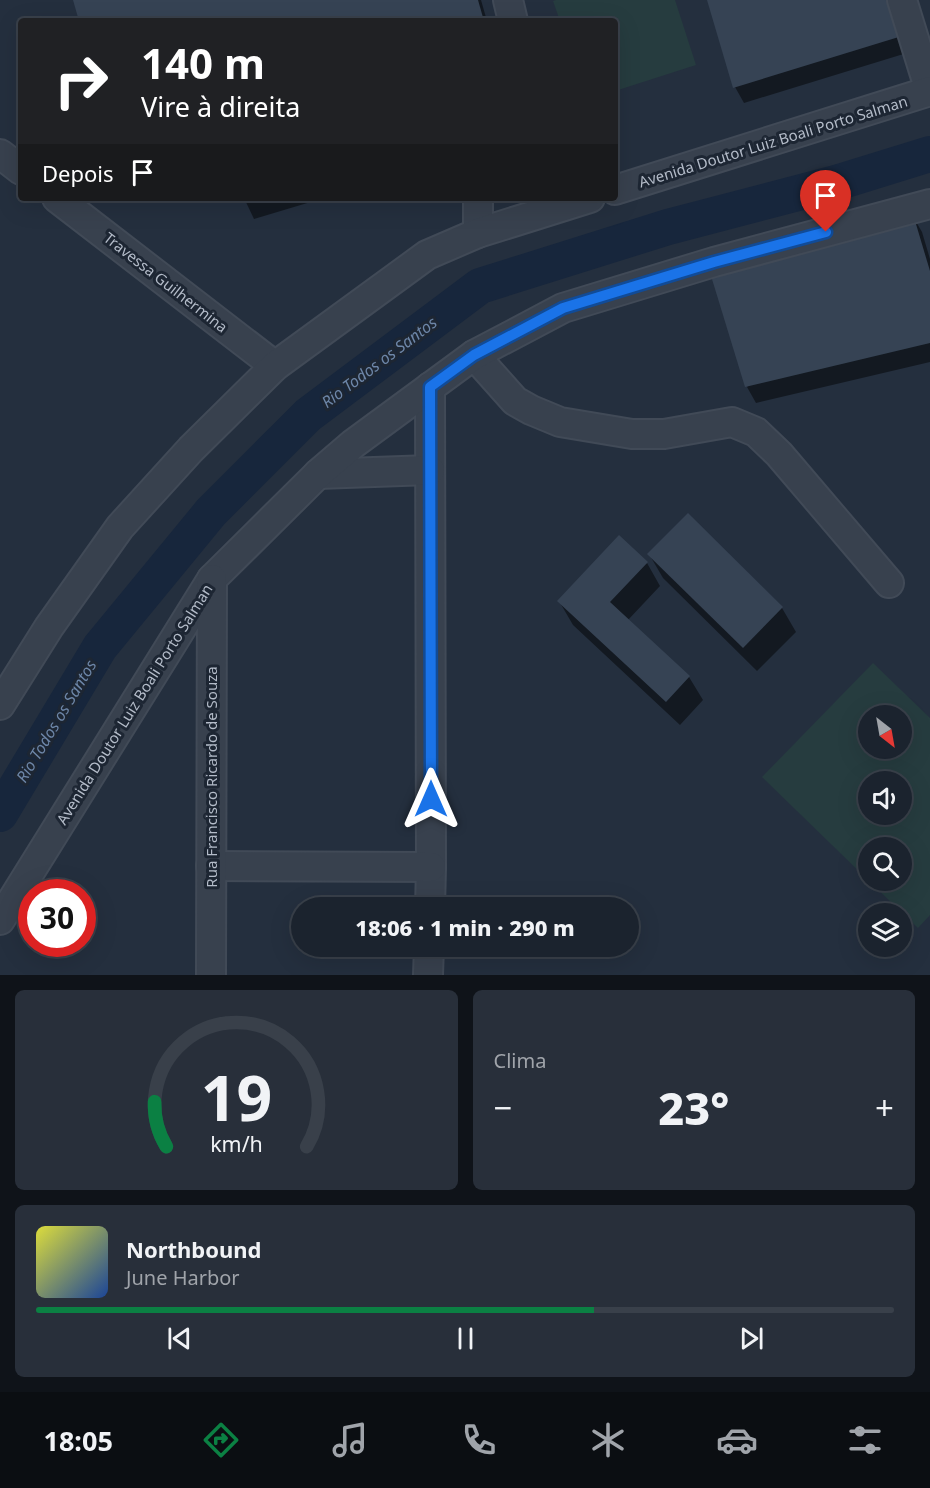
<!DOCTYPE html>
<html lang="pt">
<meta charset="utf-8">
<style>
:root{--surface:#1b232e;--page:#282f3a;--text:#f1f3f6;--muted:#a0a4aa;--line:#39404a;--accent:#0b8043}
body{margin:0;font-family:"Noto Sans",sans-serif;background:var(--page);color:var(--text);height:100vh;display:flex;flex-direction:column;font-size:22px;white-space:nowrap}
*{box-sizing:border-box;margin:0}
p{font-size:20px;color:var(--muted)}
.icon{flex:none;width:33px;height:33px;fill:none;stroke:currentColor;stroke-width:2;stroke-linecap:round;stroke-linejoin:round}
.map{position:relative;height:975px;overflow:hidden}
.details{display:flex;flex-direction:column;gap:15px;padding:15px;background:#0f1319;flex:1}
.details>*{flex:none}
.hud{position:absolute;left:18px;top:18px;width:600px;height:183px;border-radius:6px;box-shadow:0 6px 24px #0002,0 0 0 2px var(--line);background:#202124;color:#fff;overflow:hidden}
.needle{width:39px;rotate:149deg}
.buttons{position:absolute;left:858px;top:705px;display:grid;gap:12px}
.buttons a{display:grid;place-items:center;width:54px;height:54px;border-radius:50%;background:var(--surface);box-shadow:0 6px 24px #0002,0 0 0 2px var(--line);font-size:30px}
.speed{position:absolute;left:18px;top:879px;display:flex;gap:12px;font-size:30px;font-weight:700;text-align:center}
.speed>*{display:grid;place-content:center;width:78px;height:78px;border-radius:50%;background:var(--surface);box-shadow:0 6px 24px #0002,0 0 0 2px var(--line);line-height:1}
.speed .limit{border:9px solid #d22;background:#fff;color:#111}
.pin{position:absolute;display:grid;place-items:center;width:51px;height:51px;color:#fff;margin:-62px -26px;border-radius:50% 50% 50% 0;rotate:-45deg;box-shadow:0 0 6px #0007}
.pin .icon{rotate:45deg}
.me{position:absolute;width:66px;margin:-33px;rotate:0deg;stroke-linejoin:round;filter:drop-shadow(0 0 4px #0008)}
.turn{display:flex;align-items:center;gap:21px;height:126px;padding:0 24px;font-size:27px}
.turn .icon{width:78px;height:78px;stroke-width:2.5}
.turn b{display:block;font-size:42px;line-height:51px}
.then{display:flex;align-items:center;height:57px;padding:0 24px;background:#0003;gap:12px;font-size:22px}
.big{font-size:45px;font-weight:800;line-height:1.1}
.details .tile{flex:1;display:flex;flex-direction:column;justify-content:center;gap:9px;min-width:0;padding:0 21px;border-radius:9px;background:var(--page)}
.details .dial{align-items:center;gap:0}
.dial svg{height:156px;overflow:visible;fill:none;stroke:var(--line);stroke-width:7;stroke-linecap:round;text-anchor:middle}
.dial text{fill:var(--text);stroke:none}
.song{display:flex;align-items:center;gap:18px}
.cover{width:72px;height:72px;border-radius:9px;background:linear-gradient(135deg,hsl(60 70% 55%),hsl(220 70% 35%))}
.played{height:6px;border-radius:3px;background:linear-gradient(90deg,var(--accent) 65%,var(--line) 65%)}
.keys{display:flex;justify-content:space-around;direction:ltr}
.heat{display:flex;justify-content:space-between;align-items:center;font-size:33px;direction:ltr}
.details .tiles{flex:1;display:grid;gap:15px;grid-template-columns:1fr 1fr}
.tile:last-child{grid-column:span 2}
.trip{position:absolute;left:291px;top:897px;width:348px;height:60px;border-radius:30px;background:var(--surface);box-shadow:0 6px 24px #0002,0 0 0 2px var(--line);font-weight:800;line-height:60px;text-align:center}
.menu{display:flex;height:96px;justify-content:space-around;align-items:center;background:#0b0e12;color:var(--muted)}
.menu .icon{width:42px;height:42px}
.menu .current{color:var(--accent)}
.menu b{font-size:27px;color:var(--text)}
.map>svg:first-child{display:block}
.green{fill:#263c3f;fill-rule:evenodd}
.shadow{fill:#0007}
.lines{fill:none;stroke-linecap:round;stroke-linejoin:round}
.river{stroke:#17263c;stroke-width:36}
.building{fill:#364354}
.minor-casing{stroke:#414a57;stroke-width:32}
.minor{stroke:#38414e;stroke-width:28}
.route-casing{stroke:#114b97;stroke-width:15}
.route{stroke:#1a73e8;stroke-width:10}
.labels{text-anchor:middle;dominant-baseline:central;stroke-width:6;stroke-linejoin:round;paint-order:stroke}
.street-label{font-size:15px;fill:#b4bcc9;stroke:#1d2633}
.water-label{font-size:16px;font-style:italic;fill:#6d86a8;stroke:#1d2633}
</style>
<div class="map">
<svg width="930" height="975" viewBox="0 0 930 975">
<rect width="100%" height="100%" fill="#242f3e"/>
<!-- green -->
<g class="green">
<path d="M 556,0 L 675,0 L 696,65 L 615,91 L 615,21 L 560,21 L 553,1 Z"/>
<path d="M 873,663 L 930,718 L 930,915 L 918,928 L 869,881 L 902,880 L 902,848 L 868,848 L 868,880 L 762,777 ZM 868,716 L 902,716 L 902,748 L 868,748 ZM 868,782 L 902,782 L 902,814 L 868,814 Z"/>
</g>
<!-- shadow -->
<g class="shadow">
<path d="M 75,0 L 481,0 L 487,21 L 81,21 Z"/>
<path d="M 708,0 L 895,0 L 910,52 L 744,103 L 735,87 Z"/>
<path d="M 244,198 L 324,198 L 254,219 Z"/>
<path d="M 912,215 L 922,232 L 930,259 L 930,362 L 756,403 L 747,387 Z"/>
<path d="M 688,515 L 782,608 L 796,632 L 757,671 L 663,578 L 649,554 Z"/>
<path d="M 647,563 L 660,586 L 628,620 L 689,677 L 703,700 L 680,725 L 573,625 L 559,601 Z"/>
</g>
<g class="lines">
<!-- river -->
<path class="river" d="M 0,814 L 100,647 L 211,512 L 308,415 L 480,286 L 668,227 L 836,183 L 930,154"/>
</g>
<!-- building -->
<g class="building">
<path d="M 73,0 L 478,0 L 484,21 L 79,21 Z"/>
<path d="M 707,0 L 891,0 L 902,36 L 733,88 Z"/>
<path d="M 913,214 L 930,271 L 930,343 L 745,387 L 708,266 Z"/>
<path d="M 688,513 L 783,607 L 743,648 L 647,554 Z"/>
<path d="M 619,535 L 648,562 L 610,602 L 690,676 L 666,702 L 557,601 Z"/>
</g>
<g class="lines">
<!-- minor casing -->
<g class="minor-casing">
<g id="minor">
<path d="M 508,0 L 513,21"/>
<path d="M 902,0 L 930,91"/>
<path d="M 0,154 L 21,170"/>
<path d="M 615,190 L 930,91"/>
<path d="M 57,198 L 275,366"/>
<path d="M 478,198 L 478,233"/>
<path d="M 474,355 L 515,401 L 531,410 L 560,422 L 632,434 L 664,434 L 732,422 L 756,432 L 779,454 L 889,583"/>
<path d="M 430,387 L 431,867 L 430,908"/>
<path d="M 318,474 L 430,470"/>
<path d="M 0,705 L 49,627 L 120,527 L 191,449 L 275,366 L 427,255 L 478,233 L 590,198"/>
<path d="M 211,866 L 431,867"/>
<path d="M 0,920 L 212,579 L 318,474 L 353,444 L 474,355 L 563,308 L 714,262 L 930,204"/>
<path d="M 211,975 L 212,579"/>
<path d="M 428,975 L 429,946"/>
</g>
</g>
<!-- minor -->
<use href="#minor" class="minor"/>
</g>
<g class="lines">
<!-- route casing -->
<g class="route-casing">
<path id="route" d="M 431,799 L 430,387 L 474,355 L 563,308 L 714,262 L 826,232"/>
</g>
<!-- route -->
<use href="#route" class="route"/>
</g>
<g class="labels">
<!-- street labels -->
<g class="street-label">
<text transform="translate(773 141) rotate(-17)">Avenida Doutor Luiz Boali Porto Salman</text>
<text transform="translate(166 282) rotate(38)">Travessa Guilhermina</text>
<text transform="translate(134 704) rotate(-58)">Avenida Doutor Luiz Boali Porto Salman</text>
<text transform="translate(211 777) rotate(-90)">Rua Francisco Ricardo de Souza</text>
</g>
<!-- water labels -->
<g class="water-label">
<text transform="translate(379 362) rotate(-37)">Rio Todos os Santos</text>
<text transform="translate(56 721) rotate(-59)">Rio Todos os Santos</text>
</g>
</g>
</svg>
<div class="buttons">
<a><svg class="needle" viewBox="-14 -14 28 28"><path d="M0-13l5 13h-10z" fill="#e53935"/><path d="M0 13l5-13h-10z" fill="#a0a4aa"/></svg></a>
<a><svg class="icon" aria-label="sound" viewBox="0 0 24 24"><path d="M4 9h4l5-4v14l-5-4H4zM17 9q2 3 0 6"/></svg></a>
<a><svg class="icon" aria-label="search" viewBox="0 0 24 24"><circle cx="10" cy="10" r="6"/><path d="M15 15l6 6"/></svg></a>
<a><svg class="icon" aria-label="layers" viewBox="0 0 24 24"><path d="M12 4l9 5-9 5-9-5zM3 14l9 5 9-5"/></svg></a>
</div>
<div class="speed"><div class="limit">30</div></div>
<div class="pin" style="left:826px;top:232px;background:#d93025"><svg class="icon" aria-label="arrive" viewBox="0 0 24 24"><path d="M6 21V4h12l-3 4 3 4H6"/></svg></div>
<svg class="me" style="left:431px;top:799px" viewBox="-20 -20 40 40"><path d="M0-17L14 15 0 8-14 15z" fill="#1a73e8" stroke="#fff" stroke-width="4"/></svg>
<div class="trip">18:06 · 1 min · 290 m</div>
<div class="hud">
<div class="turn"><svg class="icon" aria-label="right" viewBox="0 0 24 24"><path d="M7 20v-9h11M14 6l5 5-5 5"/></svg><div><b>140 m</b>Vire à direita</div></div>
<div class="then">Depois<svg class="icon" aria-label="arrive" viewBox="0 0 24 24"><path d="M6 21V4h12l-3 4 3 4H6"/></svg></div>
</div>
</div>
<section class="details">
<div class="tiles">
<div class="tile dial"><svg viewBox="0 0 100 80">
<path d="M14 69A42 42 0 1 1 86 69"/>
<path d="M14 69A42 42 0 0 1 8 46" stroke="#0b8043"/>
<text x="50" y="56" font-size="32" font-weight="700">19</text>
<text x="50" y="72" font-size="11">km/h</text>
</svg></div>
<div class="tile"><p>Clima</p>
<div class="heat"><a>−</a><b class="big">23°</b><a>+</a></div>
</div>
<div class="tile">
<div class="song"><i class="cover"></i><div><b>Northbound</b><p>June Harbor</p></div></div>
<div class="played"></div>
<div class="keys"><svg class="icon" aria-label="previous" viewBox="0 0 24 24"><path d="M18 5L8 12l10 7zM5 5v14"/></svg><svg class="icon" aria-label="pause" viewBox="0 0 24 24"><path d="M8 5v14M16 5v14"/></svg><svg class="icon" aria-label="next" viewBox="0 0 24 24"><path d="M6 5l10 7-10 7zM19 5v14"/></svg></div>
</div>
</div>
</section>
<nav class="menu">
<b>18:05</b>
<svg class="icon current" aria-label="directions" viewBox="0 0 24 24"><path d="M12 3l9 9-9 9-9-9zM9 14v-3h6M13 9l2 2-2 2"/></svg>
<svg class="icon" aria-label="music" viewBox="0 0 24 24"><path d="M9 18V5l10-2v13"/><circle cx="6" cy="18" r="3"/><circle cx="16" cy="16" r="3"/></svg>
<svg class="icon" aria-label="phone" viewBox="0 0 24 24"><path d="M5 4h4l2 5-3 2q2 4 5 5l2-3 5 2v4C11 20 4 13 5 4z"/></svg>
<svg class="icon" aria-label="climate" viewBox="0 0 24 24"><path d="M12 3v18M4 7l16 10M4 17L20 7"/></svg>
<svg class="icon" aria-label="car" viewBox="0 0 24 24"><path d="M5 17H2v-5l4-1 3-4h7l3 4 3 1v5h-3M9 17h6M6 11h13"/><circle cx="7" cy="17" r="2"/><circle cx="17" cy="17" r="2"/></svg>
<svg class="icon" aria-label="filters" viewBox="0 0 24 24"><path d="M4 7h16M4 17h16"/><circle cx="9" cy="7" r="2"/><circle cx="15" cy="17" r="2"/></svg>
</nav>
